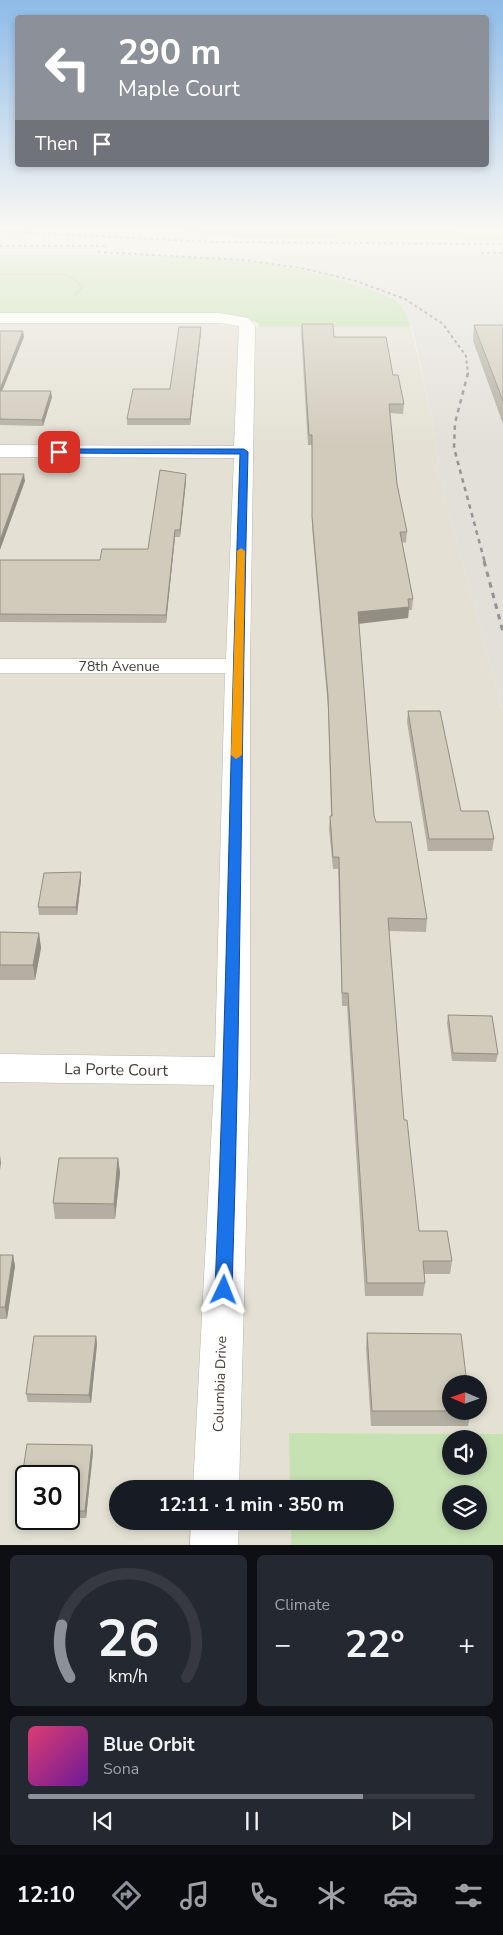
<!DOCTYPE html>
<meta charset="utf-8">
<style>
:root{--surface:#171b24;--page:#242831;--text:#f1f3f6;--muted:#9ea1a6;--line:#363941;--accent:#8c9099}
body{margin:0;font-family:"Nunito Sans",sans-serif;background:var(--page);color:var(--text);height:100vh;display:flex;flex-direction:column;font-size:19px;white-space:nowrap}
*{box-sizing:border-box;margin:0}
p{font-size:16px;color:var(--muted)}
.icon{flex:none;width:28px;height:28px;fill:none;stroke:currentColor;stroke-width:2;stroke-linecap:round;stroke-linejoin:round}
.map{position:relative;height:1545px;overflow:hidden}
.sheet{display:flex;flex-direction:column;gap:10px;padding:10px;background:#0d0f14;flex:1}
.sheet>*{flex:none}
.hud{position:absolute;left:15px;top:15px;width:474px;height:152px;border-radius:5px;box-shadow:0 2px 8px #0003;background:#8c9099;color:#fff;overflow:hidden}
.needle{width:32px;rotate:272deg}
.buttons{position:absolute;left:442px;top:1375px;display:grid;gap:10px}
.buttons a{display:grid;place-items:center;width:45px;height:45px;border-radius:50%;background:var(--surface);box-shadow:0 2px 8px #0003;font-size:25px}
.speed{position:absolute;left:15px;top:1465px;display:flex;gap:10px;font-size:25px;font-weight:700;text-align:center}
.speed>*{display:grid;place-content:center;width:65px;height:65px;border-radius:50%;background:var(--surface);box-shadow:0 2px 8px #0003;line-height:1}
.speed .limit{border:2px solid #111;border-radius:8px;background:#fff;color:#111}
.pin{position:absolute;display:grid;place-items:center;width:42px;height:42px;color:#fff;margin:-21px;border-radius:10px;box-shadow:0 2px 8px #0006}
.me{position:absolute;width:55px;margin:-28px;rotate:2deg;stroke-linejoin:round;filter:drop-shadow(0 0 4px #0008)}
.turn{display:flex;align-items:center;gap:18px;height:105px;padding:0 20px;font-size:22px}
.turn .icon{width:65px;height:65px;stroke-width:2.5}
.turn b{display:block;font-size:35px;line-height:42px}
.then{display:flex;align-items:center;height:48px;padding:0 20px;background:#0003;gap:10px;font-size:19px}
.big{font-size:38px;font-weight:700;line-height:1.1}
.sheet .widget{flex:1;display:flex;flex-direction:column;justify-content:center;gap:8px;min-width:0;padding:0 18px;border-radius:8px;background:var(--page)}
.sheet .dial{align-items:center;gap:0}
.dial svg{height:130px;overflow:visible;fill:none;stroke:var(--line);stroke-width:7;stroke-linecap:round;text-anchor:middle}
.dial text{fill:var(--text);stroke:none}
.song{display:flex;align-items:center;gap:15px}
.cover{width:60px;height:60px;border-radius:8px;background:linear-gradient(135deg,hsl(340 70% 55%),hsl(280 70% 35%))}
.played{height:5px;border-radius:2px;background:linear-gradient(90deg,var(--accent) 75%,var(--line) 75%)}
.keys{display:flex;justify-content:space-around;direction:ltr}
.heat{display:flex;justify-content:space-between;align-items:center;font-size:28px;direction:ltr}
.sheet .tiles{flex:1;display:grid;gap:10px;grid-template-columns:1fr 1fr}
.widget:last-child{grid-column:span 2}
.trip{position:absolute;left:109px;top:1480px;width:285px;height:50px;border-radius:25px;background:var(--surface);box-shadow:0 2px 8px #0003;font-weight:700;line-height:50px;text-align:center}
.tab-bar{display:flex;height:80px;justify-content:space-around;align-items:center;background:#090b0e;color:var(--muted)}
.tab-bar .icon{width:35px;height:35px}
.tab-bar .selected{color:var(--accent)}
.tab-bar b{font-size:22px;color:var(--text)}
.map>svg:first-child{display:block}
.residential{fill:#e4e1d4;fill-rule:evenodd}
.industrial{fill:#e3e0da}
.green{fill:#c6e1b2;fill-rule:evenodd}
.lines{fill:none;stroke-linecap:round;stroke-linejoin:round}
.street-casing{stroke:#bbb7a9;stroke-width:1}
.path{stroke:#bbb49c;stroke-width:2;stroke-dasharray:1 1;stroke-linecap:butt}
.street{fill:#fff;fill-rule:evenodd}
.rail-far2{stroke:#949494;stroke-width:2;stroke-dasharray:3 3;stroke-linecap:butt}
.rail-far1{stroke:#949494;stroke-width:2.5;stroke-dasharray:4.5 4.5;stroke-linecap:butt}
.rail{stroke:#949494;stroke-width:3;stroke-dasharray:5.5 5.5;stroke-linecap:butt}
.wall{fill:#b4afa2}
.shaded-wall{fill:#928e84}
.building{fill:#d1cbbc;stroke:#928e84}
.route{fill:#1a73e8;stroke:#114b97}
.slow{fill:#f59e0b}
.labels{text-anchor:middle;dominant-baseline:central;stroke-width:4;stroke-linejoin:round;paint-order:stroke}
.street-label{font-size:14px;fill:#423f36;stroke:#fff}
.near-street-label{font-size:16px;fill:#423f36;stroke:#fff}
</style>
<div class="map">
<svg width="503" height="1545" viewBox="0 0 503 1545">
<rect width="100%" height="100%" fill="#f1efe5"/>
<!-- residential -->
<path class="residential" d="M 0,322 L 216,323 L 232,326 L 259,327 L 411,327 L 433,422 L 439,475 L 503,712 L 503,1434 L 290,1433 L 290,1489 L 118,1489 L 118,1521 L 291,1521 L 291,1545 L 0,1545 ZM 451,1384 L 479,1384 L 479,1411 L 451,1411 ZM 26,1476 L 69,1476 L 69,1519 L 26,1519 Z"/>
<!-- industrial -->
<path class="industrial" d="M 236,255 L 503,255 L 503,712 L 439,475 L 433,422 L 412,327 L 400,305 L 353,284 L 289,269 L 221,261 L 96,256 Z"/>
<!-- green -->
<g class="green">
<path d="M 179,229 L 406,229 L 503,234 L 503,240 L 237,238 Z"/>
<path d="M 0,255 C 115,256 252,248 361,287 C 373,291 389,295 399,304 C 405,309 408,320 411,327 L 259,327 L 258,323 L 248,319 L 0,315 Z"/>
<path d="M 289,1433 L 503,1434 L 503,1545 L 291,1545 L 291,1521 L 385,1521 L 385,1489 L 290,1489 ZM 451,1439 L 479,1439 L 479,1466 L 451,1466 ZM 451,1494 L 479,1494 L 479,1521 L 451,1521 Z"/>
</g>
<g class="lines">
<!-- street casing -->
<g class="street-casing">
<g id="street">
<path d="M 0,313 L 220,313 L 248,318 L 255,326 L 250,666 L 250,1071 L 239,1489 L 193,1489 L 214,1085 L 0,1082 L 0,1054 L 215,1057 L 225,673 L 0,673 L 0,659 L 226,659 L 234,458 L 0,457 L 0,445 L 234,446 L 239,326 L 220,323 L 0,323 Z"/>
<path d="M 191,1521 L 239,1521 L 238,1545 L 190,1545 Z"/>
</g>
</g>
<!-- path -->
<path class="path" d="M 0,274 L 60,274 L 71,277 L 83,287 L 74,296"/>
<!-- street -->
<use href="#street" class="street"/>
<!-- rail-far2 -->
<g class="rail-far2">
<path d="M 0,231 L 211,242 L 503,244"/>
<path d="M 0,246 L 108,246"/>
<path d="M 98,252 L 243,260 L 301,268 L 356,281 L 405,299 L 443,324 L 466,356 L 468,374"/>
<path d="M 481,253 L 503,253"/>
</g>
<!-- rail-far1 -->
<path class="rail-far1" d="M 468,373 L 455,423 L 454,448 L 485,563"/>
<!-- rail -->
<path class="rail" d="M 484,561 L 503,632"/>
</g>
<!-- wall -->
<g class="wall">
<path d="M 302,324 L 334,337 L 393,375 L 404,404 L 403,414 L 390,413 L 397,484 L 407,532 L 406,543 L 402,542 L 413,599 L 412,610 L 409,610 L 408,618 L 359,623 L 374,816 L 376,822 L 427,919 L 426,932 L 389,931 L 404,1120 L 419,1231 L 452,1261 L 450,1274 L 424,1274 L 425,1283 L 423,1296 L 365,1296 L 347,1006 L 342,1006 L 338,869 L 333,869 L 329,829 L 330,816 L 331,816 L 328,708 L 312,527 L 312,445 L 308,445 L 301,332 Z"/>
<path d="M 474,325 L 503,325 L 503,424 L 473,341 Z"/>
<path d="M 0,331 L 24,337 L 2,391 L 52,397 L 43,426 L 0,425 Z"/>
<path d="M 201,332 L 190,425 L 127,425 L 127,419 L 170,389 Z"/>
<path d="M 186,481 L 180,537 L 175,537 L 166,623 L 0,622 L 0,560 L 100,560 L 148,549 Z"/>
<path d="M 408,711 L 461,811 L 494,839 L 492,851 L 428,851 L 407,722 Z"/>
<path d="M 81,872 L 81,880 L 77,915 L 39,915 L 38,907 Z"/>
<path d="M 0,932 L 39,933 L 41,948 L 35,980 L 0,980 Z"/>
<path d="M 448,1015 L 498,1054 L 496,1062 L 452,1061 L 447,1023 Z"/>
<path d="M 118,1158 L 120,1173 L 115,1219 L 55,1219 L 53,1203 Z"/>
<path d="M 0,1255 L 13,1255 L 15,1266 L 7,1319 L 0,1319 Z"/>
<path d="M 367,1333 L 471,1411 L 468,1426 L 371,1426 L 366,1349 Z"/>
<path d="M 96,1336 L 97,1344 L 91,1403 L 28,1402 L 26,1394 Z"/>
<path d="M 27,1444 L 92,1445 L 93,1452 L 86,1518 L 69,1518 L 69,1476 L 26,1476 L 26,1518 L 19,1518 L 17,1510 Z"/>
</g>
<!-- shaded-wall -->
<g class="shaded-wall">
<path d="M 201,327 L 201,332 L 190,425 L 190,419 Z"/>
<path d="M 23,331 L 24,337 L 0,396 L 0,389 Z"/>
<path d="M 51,391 L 52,397 L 43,426 L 42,420 Z"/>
<path d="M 24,474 L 25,481 L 0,550 L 0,540 Z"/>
<path d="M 186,474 L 186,481 L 180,537 L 180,530 Z"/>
<path d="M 175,530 L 175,537 L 166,623 L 166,615 Z"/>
<path d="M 409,607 L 408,618 L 358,624 L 358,612 Z"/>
<path d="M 81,872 L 81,880 L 77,915 L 76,907 Z"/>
<path d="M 39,933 L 41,948 L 35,980 L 33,965 Z"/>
<path d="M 0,1155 L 1,1163 L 0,1170 Z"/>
<path d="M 118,1158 L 120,1173 L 115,1219 L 114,1204 Z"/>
<path d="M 13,1255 L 15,1266 L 7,1319 L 5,1307 Z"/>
<path d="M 96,1336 L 97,1344 L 91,1403 L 89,1395 Z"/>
<path d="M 92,1445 L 93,1452 L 86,1518 L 85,1511 Z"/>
</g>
<!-- building -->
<g class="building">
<path d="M 302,324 L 333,324 L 334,337 L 386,337 L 393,375 L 398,375 L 404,404 L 389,404 L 397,484 L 407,532 L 400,532 L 413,599 L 408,599 L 409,607 L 358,612 L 374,816 L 376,822 L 411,822 L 427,919 L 388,918 L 404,1120 L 407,1120 L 419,1231 L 447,1231 L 452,1261 L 423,1261 L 425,1283 L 367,1283 L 348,993 L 342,993 L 339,857 L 333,857 L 330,816 L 332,816 L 328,696 L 312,517 L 312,435 L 309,435 Z"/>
<path d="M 474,325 L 503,325 L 503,401 Z"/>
<path d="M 179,327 L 201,327 L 190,419 L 127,419 L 133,389 L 170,389 Z"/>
<path d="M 0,331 L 23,331 L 0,389 Z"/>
<path d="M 0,391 L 51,391 L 42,420 L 0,419 Z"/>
<path d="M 160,470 L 186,474 L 180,530 L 175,530 L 166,615 L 0,614 L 0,560 L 100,560 L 102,549 L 148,549 Z"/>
<path d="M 0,474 L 24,474 L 0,540 Z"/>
<path d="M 408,711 L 440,711 L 461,811 L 488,811 L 494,839 L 429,839 Z"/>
<path d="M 81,872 L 76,907 L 38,907 L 44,873 Z"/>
<path d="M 0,932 L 39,933 L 33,965 L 0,965 Z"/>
<path d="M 448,1015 L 492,1016 L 498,1054 L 453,1053 Z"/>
<path d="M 59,1158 L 118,1158 L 114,1204 L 53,1203 Z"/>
<path d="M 0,1255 L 13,1255 L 5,1307 L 0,1307 Z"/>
<path d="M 367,1333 L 461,1334 L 467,1384 L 451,1384 L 451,1411 L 471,1411 L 372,1411 Z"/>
<path d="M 34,1336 L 96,1336 L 89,1395 L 26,1394 Z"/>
<path d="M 27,1444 L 92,1445 L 85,1511 L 69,1511 L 69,1476 L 26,1476 L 26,1510 L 17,1510 Z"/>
</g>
<!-- sky -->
<linearGradient id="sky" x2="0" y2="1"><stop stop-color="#8ebbe8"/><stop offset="0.51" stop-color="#f9f8f3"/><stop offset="1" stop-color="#f9f8f3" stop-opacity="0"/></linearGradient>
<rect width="503" height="445" fill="url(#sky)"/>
<!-- route -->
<path class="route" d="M 59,449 L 244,449 L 248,452 C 241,731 241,1011 232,1290 L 230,1295 L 224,1298 L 218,1295 L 215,1290 C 227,1011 230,733 240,454 L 56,453 L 55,452 Z"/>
<!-- slow -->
<path class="slow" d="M 241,548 L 245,551 L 242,755 L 236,759 L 231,755 L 237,551 Z"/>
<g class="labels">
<!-- street labels -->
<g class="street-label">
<text x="119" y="666">78th Avenue</text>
<text transform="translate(220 1384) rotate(-88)">Columbia Drive</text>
</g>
<!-- near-street labels -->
<g class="near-street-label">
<text transform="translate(116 1070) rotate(1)">La Porte Court</text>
</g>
</g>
</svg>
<div class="buttons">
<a><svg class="needle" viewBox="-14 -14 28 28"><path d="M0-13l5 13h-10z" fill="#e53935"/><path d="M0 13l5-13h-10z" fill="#9ea1a6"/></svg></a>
<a><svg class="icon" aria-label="sound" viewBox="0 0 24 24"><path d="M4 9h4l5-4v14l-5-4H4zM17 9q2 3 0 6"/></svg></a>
<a><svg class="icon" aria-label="layers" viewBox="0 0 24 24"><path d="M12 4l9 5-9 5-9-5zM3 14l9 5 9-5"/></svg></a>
</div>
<div class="speed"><div class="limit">30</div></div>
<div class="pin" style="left:59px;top:452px;background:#d93025"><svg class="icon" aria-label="arrive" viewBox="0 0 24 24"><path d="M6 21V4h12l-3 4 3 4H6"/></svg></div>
<svg class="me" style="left:224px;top:1290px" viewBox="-20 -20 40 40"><path d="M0-17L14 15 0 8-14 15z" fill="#1a73e8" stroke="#fff" stroke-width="4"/></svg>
<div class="trip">12:11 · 1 min · 350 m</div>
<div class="hud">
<div class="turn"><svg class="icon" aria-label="left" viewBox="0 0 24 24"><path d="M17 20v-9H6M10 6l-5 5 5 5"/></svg><div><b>290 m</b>Maple Court</div></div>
<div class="then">Then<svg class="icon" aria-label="arrive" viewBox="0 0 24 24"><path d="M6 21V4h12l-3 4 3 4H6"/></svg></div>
</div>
</div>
<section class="sheet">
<div class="tiles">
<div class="widget dial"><svg viewBox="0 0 100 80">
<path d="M14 69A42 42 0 1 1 86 69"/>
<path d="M14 69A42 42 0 0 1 9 37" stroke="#8c9099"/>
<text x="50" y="56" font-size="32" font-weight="700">26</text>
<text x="50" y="72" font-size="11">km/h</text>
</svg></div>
<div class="widget"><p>Climate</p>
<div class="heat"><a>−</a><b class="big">22°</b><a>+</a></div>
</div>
<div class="widget">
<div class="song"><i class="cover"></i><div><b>Blue Orbit</b><p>Sona</p></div></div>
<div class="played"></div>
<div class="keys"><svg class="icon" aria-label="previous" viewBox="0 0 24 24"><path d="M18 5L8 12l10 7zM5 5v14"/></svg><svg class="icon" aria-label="pause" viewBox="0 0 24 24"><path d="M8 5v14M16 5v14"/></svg><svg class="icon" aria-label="next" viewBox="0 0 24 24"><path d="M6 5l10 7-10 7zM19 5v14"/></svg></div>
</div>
</div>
</section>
<nav class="tab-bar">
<b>12:10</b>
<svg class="icon selected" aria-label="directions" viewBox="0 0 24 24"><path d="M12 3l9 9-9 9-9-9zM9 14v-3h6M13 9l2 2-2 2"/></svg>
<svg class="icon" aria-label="music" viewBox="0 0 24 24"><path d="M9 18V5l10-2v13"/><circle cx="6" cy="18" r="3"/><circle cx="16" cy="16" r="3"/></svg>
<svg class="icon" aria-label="phone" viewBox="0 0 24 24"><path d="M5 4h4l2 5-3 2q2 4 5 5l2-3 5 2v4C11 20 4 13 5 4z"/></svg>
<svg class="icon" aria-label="climate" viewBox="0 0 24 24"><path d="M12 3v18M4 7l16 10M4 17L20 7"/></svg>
<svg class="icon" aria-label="car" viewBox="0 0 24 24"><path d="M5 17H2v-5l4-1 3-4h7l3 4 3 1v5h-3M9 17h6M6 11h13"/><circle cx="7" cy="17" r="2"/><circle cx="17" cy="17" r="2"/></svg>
<svg class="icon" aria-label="filters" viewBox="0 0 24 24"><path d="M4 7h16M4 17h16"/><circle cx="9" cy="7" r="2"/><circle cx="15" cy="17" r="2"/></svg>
</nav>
